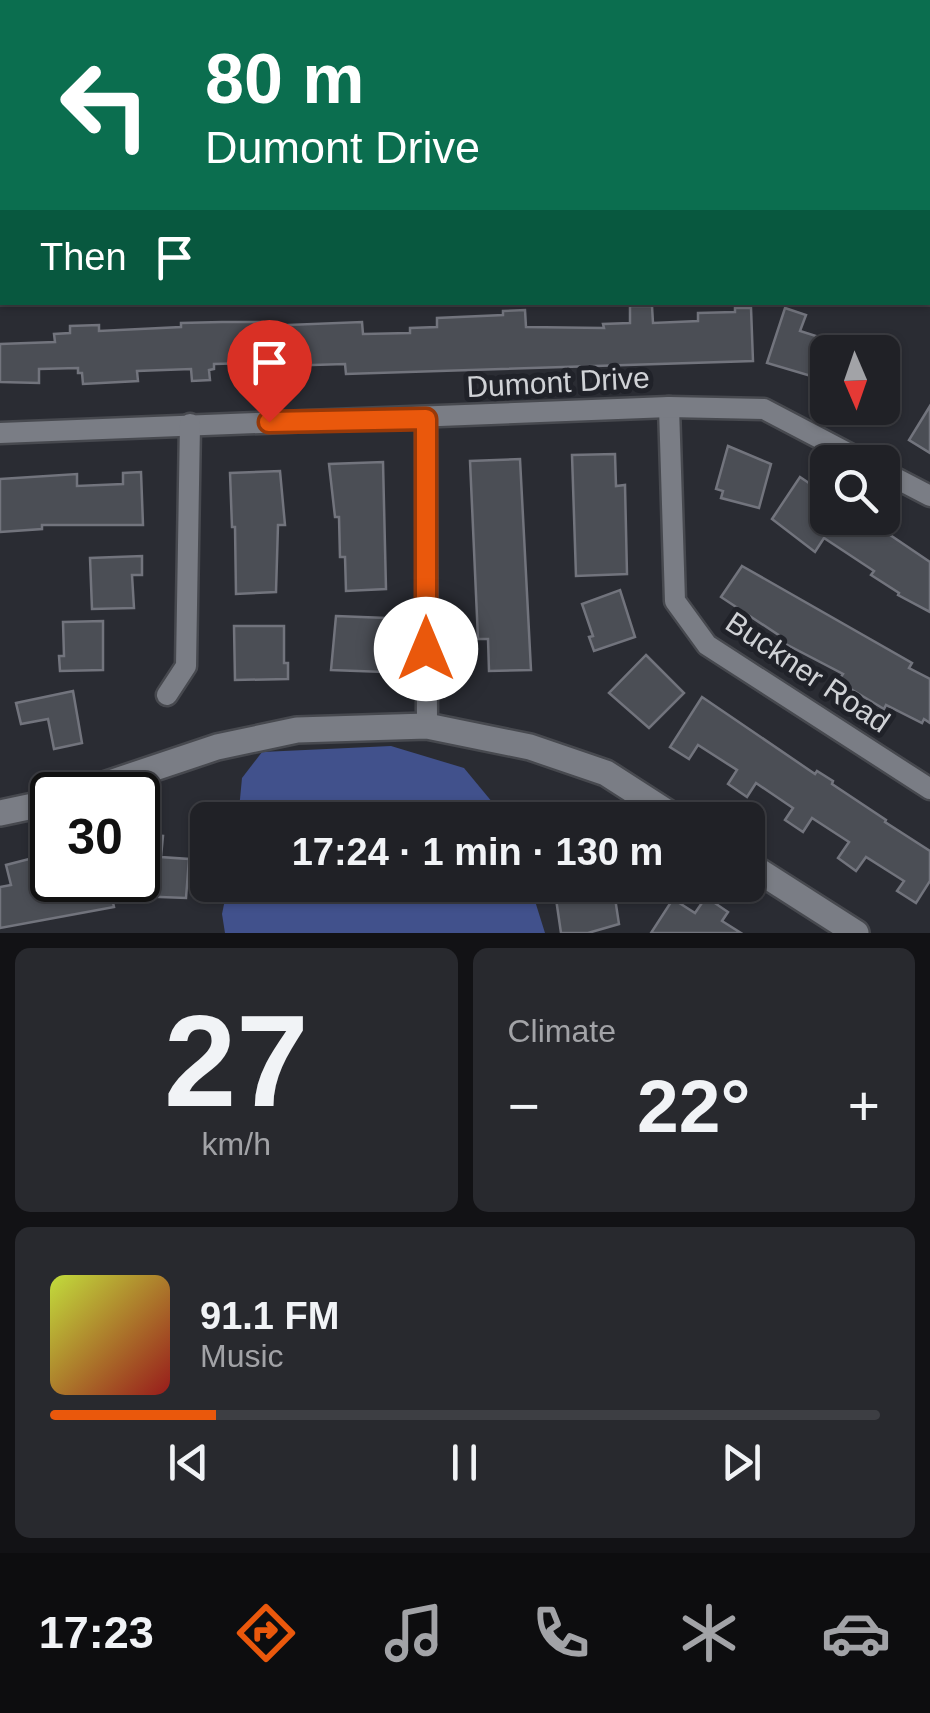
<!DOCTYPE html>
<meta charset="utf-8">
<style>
:root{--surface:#202126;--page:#28292e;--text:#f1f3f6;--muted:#a2a3a7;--line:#3d3e43;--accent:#ea580c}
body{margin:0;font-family:Helvetica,sans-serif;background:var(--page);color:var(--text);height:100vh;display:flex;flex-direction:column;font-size:38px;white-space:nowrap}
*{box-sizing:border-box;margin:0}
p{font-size:32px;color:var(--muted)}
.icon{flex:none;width:55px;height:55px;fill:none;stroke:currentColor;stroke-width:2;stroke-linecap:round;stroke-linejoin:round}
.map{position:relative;height:933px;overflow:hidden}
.panel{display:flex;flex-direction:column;gap:15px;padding:15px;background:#121215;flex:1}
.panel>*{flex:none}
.banner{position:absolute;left:0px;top:0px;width:930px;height:305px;box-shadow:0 2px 8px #0004,0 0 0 2px var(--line);background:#0b6e4f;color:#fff;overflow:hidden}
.needle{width:65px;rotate:178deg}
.controls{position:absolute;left:810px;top:335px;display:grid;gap:20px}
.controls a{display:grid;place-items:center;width:90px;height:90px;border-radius:15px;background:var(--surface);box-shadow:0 2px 8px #0004,0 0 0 2px var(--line);font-size:50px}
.speed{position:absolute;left:30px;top:772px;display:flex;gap:20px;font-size:50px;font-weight:700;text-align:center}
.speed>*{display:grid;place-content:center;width:130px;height:130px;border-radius:50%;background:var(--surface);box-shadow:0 2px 8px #0004,0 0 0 2px var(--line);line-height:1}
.speed .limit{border:5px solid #111;border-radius:15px;background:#fff;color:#111}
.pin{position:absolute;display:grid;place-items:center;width:85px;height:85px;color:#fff;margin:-102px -42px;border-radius:50% 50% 50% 0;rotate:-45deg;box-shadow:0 0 10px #0007}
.pin .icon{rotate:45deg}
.me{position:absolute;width:110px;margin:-55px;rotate:0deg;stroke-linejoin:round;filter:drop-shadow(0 0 8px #0008)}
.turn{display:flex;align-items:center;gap:35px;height:210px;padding:0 40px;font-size:45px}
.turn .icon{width:130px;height:130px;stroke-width:2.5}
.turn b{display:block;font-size:70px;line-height:85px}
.then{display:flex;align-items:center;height:95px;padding:0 40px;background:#0003;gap:20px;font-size:38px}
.big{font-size:75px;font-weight:700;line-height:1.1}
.panel .card{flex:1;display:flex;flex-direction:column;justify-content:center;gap:15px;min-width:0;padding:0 35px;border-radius:15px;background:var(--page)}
.panel .dial{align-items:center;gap:0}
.dial b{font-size:130px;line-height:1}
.song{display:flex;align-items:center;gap:30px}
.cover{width:120px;height:120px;border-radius:15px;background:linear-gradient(135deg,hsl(70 70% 55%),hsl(0 70% 35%))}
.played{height:10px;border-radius:5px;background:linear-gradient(90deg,var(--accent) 20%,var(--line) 20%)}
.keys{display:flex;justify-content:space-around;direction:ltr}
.heat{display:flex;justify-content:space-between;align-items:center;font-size:55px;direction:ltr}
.panel .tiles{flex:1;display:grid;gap:15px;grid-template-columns:1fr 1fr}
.card:last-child{grid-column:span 2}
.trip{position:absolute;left:190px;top:802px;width:575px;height:100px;border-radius:15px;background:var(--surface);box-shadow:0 2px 8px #0004,0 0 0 2px var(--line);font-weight:700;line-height:100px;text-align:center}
.tabs{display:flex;height:160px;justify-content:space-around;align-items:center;background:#0d0d0f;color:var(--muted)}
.tabs .icon{width:70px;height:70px}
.tabs .current{color:var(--accent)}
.tabs b{font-size:45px;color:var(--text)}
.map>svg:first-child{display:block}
.green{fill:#41518c}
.building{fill:#4b4e55;stroke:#72747d;stroke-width:2.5}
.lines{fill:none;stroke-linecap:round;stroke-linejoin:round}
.minor-casing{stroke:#47494f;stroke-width:25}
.tertiary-casing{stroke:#47494f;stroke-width:30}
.minor{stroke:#7a7d85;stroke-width:20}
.tertiary{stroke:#7a7d85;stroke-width:25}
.route-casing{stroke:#983908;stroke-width:25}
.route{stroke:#ea580c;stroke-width:18}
.labels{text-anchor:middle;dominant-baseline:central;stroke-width:10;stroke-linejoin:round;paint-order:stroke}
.street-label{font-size:30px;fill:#d0d2d6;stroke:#202229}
</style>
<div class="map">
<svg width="930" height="933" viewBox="0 0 930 933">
<rect width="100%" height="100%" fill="#2a2c33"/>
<!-- green -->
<g class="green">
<path d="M 391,746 L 464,768 L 507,820 L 238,820 L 242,778 L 262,752 Z"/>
<path d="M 228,885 L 530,885 L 545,933 L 225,933 L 222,914 Z"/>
</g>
<!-- building -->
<g class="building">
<path d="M 630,306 L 652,306 L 653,323 L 698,321 L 698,313 L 735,312 L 735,308 L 751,308 L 753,361 L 346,374 L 345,364 L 279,366 L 250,366 L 250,363 L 214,364 L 214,369 L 209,370 L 210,380 L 192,381 L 191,369 L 137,371 L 138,381 L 83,384 L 82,373 L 78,373 L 78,368 L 39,369 L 39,383 L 0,382 L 0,344 L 55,342 L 54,334 L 70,333 L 70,326 L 99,325 L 99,331 L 181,327 L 181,323 L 222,322 L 263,322 L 263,326 L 362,322 L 363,334 L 410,333 L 410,328 L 437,327 L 437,318 L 503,315 L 503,311 L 525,310 L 526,327 L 604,328 L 603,324 L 630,323 Z"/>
<path d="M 785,308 L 806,315 L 800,331 L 857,349 L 856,352 L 828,352 L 828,381 L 767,363 Z"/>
<path d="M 930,406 L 930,453 L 909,440 Z"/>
<path d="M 728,446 L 771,464 L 759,508 L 721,498 L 723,491 L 716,489 Z"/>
<path d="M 615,454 L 616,486 L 625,485 L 627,574 L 576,576 L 572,455 Z"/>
<path d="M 520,459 L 531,670 L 489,671 L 488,639 L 478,639 L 470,461 Z"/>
<path d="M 383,462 L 386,589 L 346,591 L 345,557 L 340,557 L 339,517 L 335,517 L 329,464 Z"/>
<path d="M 280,471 L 285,525 L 278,525 L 276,592 L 236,594 L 235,527 L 232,527 L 230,473 Z"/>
<path d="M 141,472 L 143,525 L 42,525 L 42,529 L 0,532 L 0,479 L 77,474 L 77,486 L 123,484 L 123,473 Z"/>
<path d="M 800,477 L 828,496 L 828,518 L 865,518 L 930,562 L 930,612 L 898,595 L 899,593 L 871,575 L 874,571 L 824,538 L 815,552 L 772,519 Z"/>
<path d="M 142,556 L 142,575 L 132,575 L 134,608 L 92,609 L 90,558 Z"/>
<path d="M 742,566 L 912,663 L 909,668 L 930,679 L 930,723 L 924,719 L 922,723 L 886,705 L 884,709 L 854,691 L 838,681 L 843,674 L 778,640 L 780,636 L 721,597 Z"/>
<path d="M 620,590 L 635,637 L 594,651 L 589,637 L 593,636 L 582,604 Z"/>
<path d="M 336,616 L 386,618 L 384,672 L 331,670 Z"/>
<path d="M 103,621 L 103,670 L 60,671 L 59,656 L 64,656 L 63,622 Z"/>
<path d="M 234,626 L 284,626 L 284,663 L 288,663 L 288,679 L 235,680 Z"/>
<path d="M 646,655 L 684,693 L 649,728 L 609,693 Z"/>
<path d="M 73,691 L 82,743 L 54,749 L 48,719 L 21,724 L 16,703 Z"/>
<path d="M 702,697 L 815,774 L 817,771 L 833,781 L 832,784 L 886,820 L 885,822 L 930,851 L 930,881 L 916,903 L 897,891 L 904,881 L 866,857 L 856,871 L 838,858 L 849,842 L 812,818 L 803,832 L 785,820 L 793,808 L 756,783 L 747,797 L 728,784 L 737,770 L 698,745 L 689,759 L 670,747 Z"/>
<path d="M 139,834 L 163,836 L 161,857 L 189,859 L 186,898 L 134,896 L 135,880 L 138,880 Z"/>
<path d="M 29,859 L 34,880 L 108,880 L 114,907 L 0,928 L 0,887 L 11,885 L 6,865 Z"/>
<path d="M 554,885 L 613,885 L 619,924 L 588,933 L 561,933 Z"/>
<path d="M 706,897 L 728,912 L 722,921 L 741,933 L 651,933 L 673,899 L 695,913 Z"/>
</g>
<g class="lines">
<!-- minor casing -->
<g class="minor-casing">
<g id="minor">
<path d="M 83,0 L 83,2"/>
<path d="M 760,0 L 760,2"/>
<path d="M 0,175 L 2,175"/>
<path d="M 669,407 L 675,601 L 707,645 L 930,789"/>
<path d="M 426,419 L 427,726"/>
<path d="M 0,433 L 669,407 L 764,409 L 865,462"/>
<path d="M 882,471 L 930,496"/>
<path d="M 167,695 L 186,666 L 190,424"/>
</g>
</g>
<!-- tertiary casing -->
<g class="tertiary-casing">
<g id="tertiary">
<path d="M 74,795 L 217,747 L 297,730 L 427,726 L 530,747 L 606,773 L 679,820"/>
<path d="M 0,813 L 52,802"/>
<path d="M 748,864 L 856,933"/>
</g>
</g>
<!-- minor -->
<use href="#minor" class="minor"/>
<!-- tertiary -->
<use href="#tertiary" class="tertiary"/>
</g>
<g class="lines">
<!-- route casing -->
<g class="route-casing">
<path id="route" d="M 269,422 L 426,419 L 426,649"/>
</g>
<!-- route -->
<use href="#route" class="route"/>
</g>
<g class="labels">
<!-- street labels -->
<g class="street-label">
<text transform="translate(558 382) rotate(-3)">Dumont Drive</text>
<text transform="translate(808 672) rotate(34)">Buckner Road</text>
</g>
</g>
</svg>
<div class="controls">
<a><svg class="needle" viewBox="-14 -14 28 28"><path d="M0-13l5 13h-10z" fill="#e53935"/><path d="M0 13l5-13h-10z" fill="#a2a3a7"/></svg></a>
<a><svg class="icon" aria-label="search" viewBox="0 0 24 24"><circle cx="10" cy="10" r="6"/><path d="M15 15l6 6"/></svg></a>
</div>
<div class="speed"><div class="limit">30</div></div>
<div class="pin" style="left:269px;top:422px;background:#d93025"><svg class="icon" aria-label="arrive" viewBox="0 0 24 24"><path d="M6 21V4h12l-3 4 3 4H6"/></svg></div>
<svg class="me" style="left:426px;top:649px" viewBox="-20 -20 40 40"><circle r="19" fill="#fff"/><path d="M0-13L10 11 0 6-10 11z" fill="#ea580c"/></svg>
<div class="trip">17:24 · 1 min · 130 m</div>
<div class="banner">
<div class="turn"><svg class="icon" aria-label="left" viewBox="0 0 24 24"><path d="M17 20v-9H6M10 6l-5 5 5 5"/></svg><div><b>80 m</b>Dumont Drive</div></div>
<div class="then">Then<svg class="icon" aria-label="arrive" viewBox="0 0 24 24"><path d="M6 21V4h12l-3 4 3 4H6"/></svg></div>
</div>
</div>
<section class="panel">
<div class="tiles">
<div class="card dial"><b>27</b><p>km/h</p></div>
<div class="card"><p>Climate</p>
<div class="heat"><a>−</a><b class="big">22°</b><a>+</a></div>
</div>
<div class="card">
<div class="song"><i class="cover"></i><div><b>91.1 FM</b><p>Music</p></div></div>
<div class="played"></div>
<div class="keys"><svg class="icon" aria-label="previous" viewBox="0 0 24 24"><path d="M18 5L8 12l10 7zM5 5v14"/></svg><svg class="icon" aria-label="pause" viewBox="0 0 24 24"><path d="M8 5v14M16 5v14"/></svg><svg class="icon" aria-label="next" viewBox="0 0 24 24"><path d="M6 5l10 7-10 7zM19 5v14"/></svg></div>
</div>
</div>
</section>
<nav class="tabs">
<b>17:23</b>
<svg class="icon current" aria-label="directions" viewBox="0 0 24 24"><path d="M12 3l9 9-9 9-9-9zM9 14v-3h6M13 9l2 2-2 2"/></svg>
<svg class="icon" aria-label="music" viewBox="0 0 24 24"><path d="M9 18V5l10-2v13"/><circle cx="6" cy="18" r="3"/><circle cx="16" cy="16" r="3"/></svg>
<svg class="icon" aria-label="phone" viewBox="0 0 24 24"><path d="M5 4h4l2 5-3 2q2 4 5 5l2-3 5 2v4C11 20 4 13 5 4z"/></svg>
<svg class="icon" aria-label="climate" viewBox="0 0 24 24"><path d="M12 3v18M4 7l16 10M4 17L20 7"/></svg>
<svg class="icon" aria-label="car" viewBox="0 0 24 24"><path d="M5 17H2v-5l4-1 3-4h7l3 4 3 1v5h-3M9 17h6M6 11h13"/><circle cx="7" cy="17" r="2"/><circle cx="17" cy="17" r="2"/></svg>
</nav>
